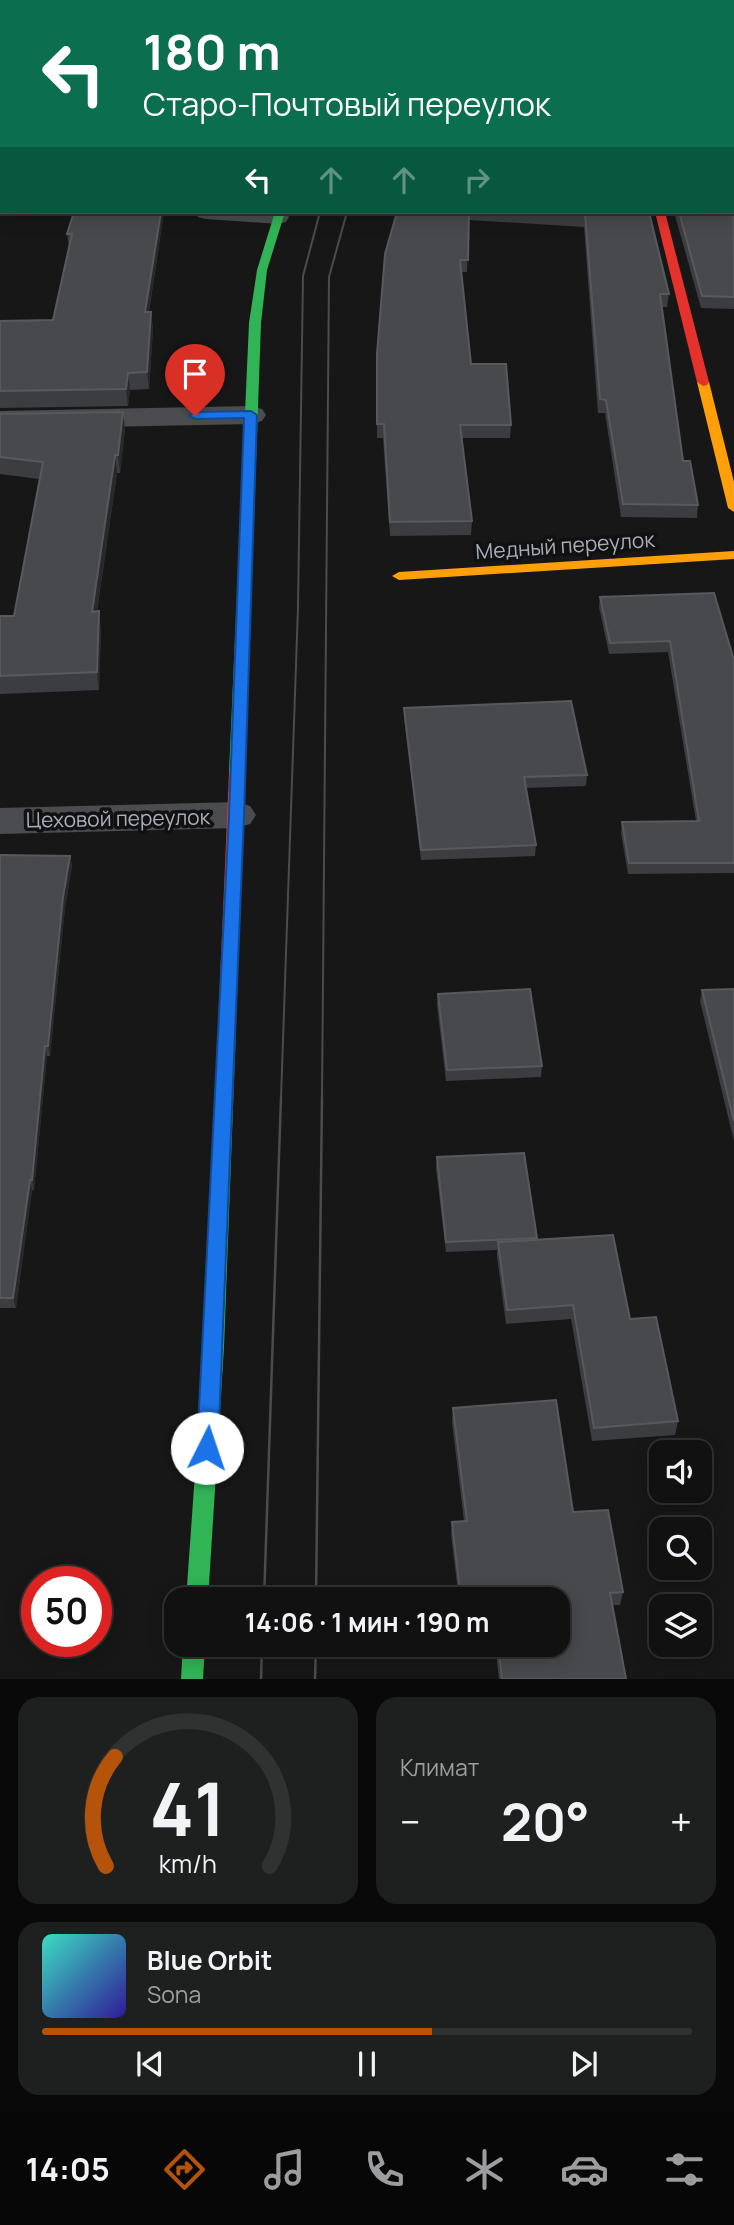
<!DOCTYPE html>
<html lang="ru">
<meta charset="utf-8">
<style>
:root{--surface:#111;--page:#1e1f1f;--text:#f1f3f6;--muted:#9c9d9f;--line:#303131;--accent:#b45309}
body{margin:0;font-family:Manrope,sans-serif;background:var(--page);color:var(--text);height:100vh;display:flex;flex-direction:column;font-size:26px;white-space:nowrap}
*{box-sizing:border-box;margin:0}
p{font-size:23px;color:var(--muted)}
.icon{flex:none;width:38px;height:38px;fill:none;stroke:currentColor;stroke-width:2;stroke-linecap:round;stroke-linejoin:round}
.map{position:relative;height:1679px;overflow:hidden}
.sheet{display:flex;flex-direction:column;gap:18px;padding:18px;background:#090909;flex:1}
.sheet>*{flex:none}
.hud{position:absolute;left:0px;top:0px;width:735px;height:214px;box-shadow:0 4px 18px #0003,0 0 0 2px var(--line);background:#0b6e4f;color:#fff;overflow:hidden}
.tools{position:absolute;left:649px;top:1440px;display:grid;gap:14px}
.tools a{display:grid;place-items:center;width:63px;height:63px;border-radius:14px;background:var(--surface);box-shadow:0 4px 18px #0003,0 0 0 2px var(--line);font-size:35px}
.speed{position:absolute;left:21px;top:1566px;display:flex;gap:14px;font-size:35px;font-weight:700;text-align:center}
.speed>*{display:grid;place-content:center;width:91px;height:91px;border-radius:50%;background:var(--surface);box-shadow:0 4px 18px #0003,0 0 0 2px var(--line);line-height:1}
.speed .limit{border:10px solid #d22;background:#fff;color:#111}
.pin{position:absolute;display:grid;place-items:center;width:60px;height:60px;color:#fff;margin:-72px -30px;border-radius:50% 50% 50% 0;rotate:-45deg;box-shadow:0 0 7px #0007}
.pin .icon{rotate:45deg}
.me{position:absolute;width:77px;margin:-38px;rotate:4deg;stroke-linejoin:round;filter:drop-shadow(0 0 5px #0008)}
.turn{display:flex;align-items:center;gap:24px;height:147px;padding:0 28px;font-size:32px}
.turn .icon{width:91px;height:91px;stroke-width:2.5}
.turn b{display:block;font-size:49px;line-height:60px}
.lanes{display:flex;align-items:center;height:66px;padding:0 28px;background:#0003;justify-content:center;gap:35px;direction:ltr}
.lanes .off{opacity:.35}
.big{font-size:52px;font-weight:700;line-height:1.1}
.sheet .tile{flex:1;display:flex;flex-direction:column;justify-content:center;gap:10px;min-width:0;padding:0 24px;border-radius:21px;background:var(--page)}
.sheet .dial{align-items:center;gap:0}
.dial svg{height:182px;overflow:visible;fill:none;stroke:var(--line);stroke-width:7;stroke-linecap:round;text-anchor:middle}
.dial text{fill:var(--text);stroke:none}
.song{display:flex;align-items:center;gap:21px}
.cover{width:84px;height:84px;border-radius:10px;background:linear-gradient(135deg,hsl(170 70% 55%),hsl(250 70% 35%))}
.played{height:7px;border-radius:4px;background:linear-gradient(90deg,var(--accent) 60%,var(--line) 60%)}
.keys{display:flex;justify-content:space-around;direction:ltr}
.heat{display:flex;justify-content:space-between;align-items:center;font-size:38px;direction:ltr}
.sheet .tiles{flex:1;display:grid;gap:18px;grid-template-columns:1fr 1fr}
.tile:last-child{grid-column:span 2}
.trip{position:absolute;left:164px;top:1587px;width:406px;height:70px;border-radius:21px;background:var(--surface);box-shadow:0 4px 18px #0003,0 0 0 2px var(--line);font-weight:700;line-height:70px;text-align:center}
.menu{display:flex;height:112px;justify-content:space-around;align-items:center;background:#070707;color:var(--muted)}
.menu .icon{width:49px;height:49px}
.menu .current{color:var(--accent)}
.menu b{font-size:32px;color:var(--text)}
.map>svg:first-child{display:block}
.lines{fill:none;stroke-linecap:round;stroke-linejoin:round}
.lane{fill:#4b4c50;fill-rule:evenodd}
.street{fill:#4b4c50;fill-rule:evenodd}
.fast{fill:#30b455;fill-rule:evenodd}
.slow{fill:#ff9f0a;fill-rule:evenodd}
.jam{fill:#e5322d;fill-rule:evenodd}
.tram-far1{stroke:#4b4c4f;stroke-width:2}
.tram{stroke:#4b4c4f;stroke-width:2.5}
.wall{fill:#3c3d40}
.shaded-wall{fill:#28292a}
.building{fill:#48494d;stroke:#57595e;stroke-width:2}
.route{fill:#1a73e8;stroke:#114b97;stroke-width:2}
.labels{text-anchor:middle;dominant-baseline:central;stroke-width:7;stroke-linejoin:round;paint-order:stroke}
.street-label{font-size:21px;fill:#a8adb8;stroke:#111113}
</style>
<div class="map">
<svg width="734" height="1679" viewBox="0 0 734 1679">
<rect width="100%" height="100%" fill="#171717"/>
<g class="lines">
<!-- lane -->
<g class="lane">
<rect x="0" y="102" width="2" height="14"/>
<path d="M 195,212 L 284,212 L 289,217 L 286,222 L 278,224 L 206,219 L 198,217 Z"/>
</g>
<!-- street -->
<g class="street">
<path d="M 251,406 L 262,409 L 266,415 L 262,421 L 251,424 L 0,429 L 0,411 Z"/>
<path d="M 237,802 L 250,806 L 256,815 L 250,824 L 237,828 L 0,834 L 0,808 Z"/>
</g>
<!-- fast -->
<g class="fast">
<path d="M 347,0 L 355,0 L 346,2 Z"/>
<path d="M 275,212 L 285,212 L 267,270 L 261,323 L 245,772 L 237,777 L 229,772 L 249,323 L 257,270 Z"/>
<path d="M 227,1020 L 233,1022 L 236,1027 L 224,1347 L 208,1600 L 186,1600 L 204,1347 L 218,1027 L 221,1022 Z"/>
<path d="M 183,1645 L 205,1645 L 203,1679 L 181,1679 Z"/>
</g>
<!-- slow -->
<g class="slow">
<path d="M 703,378 L 709,382 L 734,482 L 734,512 L 728,508 L 697,382 Z"/>
<path d="M 734,551 L 734,559 L 399,580 L 392,576 L 399,572 Z"/>
</g>
<!-- jam -->
<g class="jam">
<path d="M 655,212 L 665,212 L 709,382 L 707,385 L 703,386 L 697,382 Z"/>
<path d="M 237,767 L 245,772 L 236,1027 L 233,1032 L 221,1032 L 218,1027 L 229,772 Z"/>
</g>
<!-- tram-far1 -->
<g class="tram-far1">
<path d="M 281,1098 L 298,607 L 303,276 L 320,212"/>
<path d="M 322,1098 L 329,277 L 347,212"/>
</g>
<!-- tram -->
<g class="tram">
<path d="M 264,1600 L 281,1097"/>
<path d="M 316,1600 L 322,1097"/>
<path d="M 261,1679 L 262,1645"/>
<path d="M 315,1679 L 316,1645"/>
</g>
</g>
<!-- wall -->
<g class="wall">
<path d="M 734,79 L 734,309 L 701,308 L 674,212 L 733,212 Z"/>
<path d="M 73,212 L 164,212 L 149,312 L 151,312 L 153,329 L 149,389 L 130,390 L 128,406 L 0,408 L 0,321 L 53,320 L 69,247 L 67,234 Z"/>
<path d="M 397,212 L 649,212 L 669,294 L 667,307 L 662,307 L 683,461 L 698,505 L 697,518 L 621,517 L 605,413 L 598,413 L 584,227 L 469,220 L 467,272 L 461,272 L 471,364 L 511,425 L 510,438 L 462,438 L 472,521 L 471,535 L 390,536 L 383,438 L 377,438 L 377,354 Z"/>
<path d="M 0,414 L 125,429 L 120,473 L 117,473 L 97,612 L 101,630 L 99,690 L 0,694 L 0,616 L 14,616 L 39,479 L 0,474 Z"/>
<path d="M 600,597 L 734,660 L 734,873 L 628,874 L 621,833 L 622,822 L 696,821 L 668,652 L 609,654 L 599,607 Z"/>
<path d="M 404,708 L 587,775 L 586,786 L 526,788 L 536,845 L 535,856 L 421,860 L 404,718 Z"/>
<path d="M 0,855 L 70,856 L 72,866 L 65,908 L 50,1056 L 47,1056 L 34,1190 L 32,1190 L 16,1308 L 0,1308 Z"/>
<path d="M 734,989 L 734,1141 L 700,1001 L 702,990 Z"/>
<path d="M 438,994 L 542,1066 L 541,1077 L 446,1081 L 437,1005 Z"/>
<path d="M 437,1157 L 537,1238 L 537,1239 L 630,1319 L 678,1421 L 675,1435 L 592,1441 L 571,1319 L 506,1324 L 497,1256 L 497,1250 L 446,1252 L 436,1168 Z"/>
<path d="M 453,1408 L 573,1512 L 623,1592 L 620,1605 L 613,1605 L 626,1679 L 499,1679 L 495,1645 L 558,1645 L 558,1600 L 459,1600 L 451,1535 L 452,1522 L 464,1521 L 452,1422 Z"/>
</g>
<!-- shaded-wall -->
<g class="shaded-wall">
<path d="M 161,212 L 164,212 L 146,329 L 145,312 Z"/>
<path d="M 151,312 L 153,329 L 149,389 L 147,372 Z"/>
<path d="M 128,373 L 130,390 L 128,406 L 126,389 Z"/>
<path d="M 123,412 L 125,429 L 120,473 L 118,455 Z"/>
<path d="M 115,455 L 117,473 L 94,630 L 92,612 Z"/>
<path d="M 99,611 L 101,630 L 99,690 L 97,672 Z"/>
<path d="M 70,856 L 72,866 L 65,908 L 50,1056 L 48,1046 L 63,897 Z"/>
<path d="M 45,1046 L 47,1056 L 34,1190 L 32,1180 Z"/>
<path d="M 30,1180 L 32,1190 L 16,1308 L 13,1298 Z"/>
</g>
<!-- building -->
<g class="building">
<path d="M 159,0 L 245,0 L 244,2 L 158,2 Z"/>
<path d="M 477,0 L 707,0 L 734,2 L 734,62 L 733,2 L 477,2 Z"/>
<path d="M 733,78 L 734,297 L 702,296 L 679,212 L 733,212 Z"/>
<path d="M 74,212 L 161,212 L 145,312 L 151,312 L 147,372 L 128,373 L 126,389 L 0,391 L 0,321 L 53,320 L 72,234 L 67,234 Z"/>
<path d="M 397,212 L 469,212 L 468,260 L 460,260 L 471,364 L 506,364 L 511,425 L 460,425 L 472,521 L 390,522 L 384,424 L 377,424 L 377,354 L 385,254 Z"/>
<path d="M 541,212 L 649,212 L 669,294 L 660,294 L 683,461 L 690,461 L 698,505 L 623,504 L 606,400 L 600,399 L 585,214 Z"/>
<path d="M 123,412 L 118,455 L 115,455 L 92,612 L 99,611 L 97,672 L 0,676 L 0,616 L 14,616 L 43,462 L 0,457 L 0,414 Z"/>
<path d="M 714,593 L 734,660 L 734,863 L 629,863 L 622,822 L 699,821 L 670,641 L 610,643 L 600,597 Z"/>
<path d="M 571,701 L 587,775 L 524,777 L 536,845 L 421,850 L 404,708 Z"/>
<path d="M 0,855 L 70,856 L 63,897 L 48,1046 L 45,1046 L 32,1180 L 30,1180 L 13,1298 L 0,1298 Z"/>
<path d="M 530,989 L 542,1066 L 447,1070 L 438,994 Z"/>
<path d="M 734,989 L 734,1121 L 702,990 Z"/>
<path d="M 524,1153 L 537,1238 L 446,1242 L 437,1157 Z"/>
<path d="M 613,1235 L 630,1319 L 656,1317 L 678,1421 L 594,1428 L 573,1305 L 507,1310 L 498,1242 Z"/>
<path d="M 556,1400 L 573,1512 L 608,1510 L 623,1592 L 610,1593 L 626,1679 L 502,1679 L 498,1645 L 558,1645 L 558,1600 L 461,1600 L 452,1522 L 467,1521 L 453,1408 Z"/>
</g>
<!-- route -->
<path class="route" d="M 251,411 L 257,415 L 244,816 L 218,1448 L 215,1455 L 207,1458 L 200,1455 L 197,1448 L 229,816 L 244,418 L 195,419 L 189,416 L 195,412 Z"/>
<g class="labels">
<!-- street labels -->
<g class="street-label">
<text transform="translate(565 545) rotate(-4)">Медный переулок</text>
<text transform="translate(118 818) rotate(-1)">Цеховой переулок</text>
</g>
</g>
</svg>
<div class="tools">
<a><svg class="icon" aria-label="sound" viewBox="0 0 24 24"><path d="M4 9h4l5-4v14l-5-4H4zM17 9q2 3 0 6"/></svg></a>
<a><svg class="icon" aria-label="search" viewBox="0 0 24 24"><circle cx="10" cy="10" r="6"/><path d="M15 15l6 6"/></svg></a>
<a><svg class="icon" aria-label="layers" viewBox="0 0 24 24"><path d="M12 4l9 5-9 5-9-5zM3 14l9 5 9-5"/></svg></a>
</div>
<div class="speed"><div class="limit">50</div></div>
<div class="pin" style="left:195px;top:416px;background:#d93025"><svg class="icon" aria-label="arrive" viewBox="0 0 24 24"><path d="M6 21V4h12l-3 4 3 4H6"/></svg></div>
<svg class="me" style="left:207px;top:1448px" viewBox="-20 -20 40 40"><circle r="19" fill="#fff"/><path d="M0-13L10 11 0 6-10 11z" fill="#1a73e8"/></svg>
<div class="trip">14:06 · 1 мин · 190 m</div>
<div class="hud">
<div class="turn"><svg class="icon" aria-label="left" viewBox="0 0 24 24"><path d="M17 20v-9H6M10 6l-5 5 5 5"/></svg><div><b>180 m</b>Старо-Почтовый переулок</div></div>
<div class="lanes"><svg class="icon" aria-label="left" viewBox="0 0 24 24"><path d="M17 20v-9H6M10 6l-5 5 5 5"/></svg><svg class="icon off" aria-label="ahead" viewBox="0 0 24 24"><path d="M12 20V5M6 11l6-6 6 6"/></svg><svg class="icon off" aria-label="ahead" viewBox="0 0 24 24"><path d="M12 20V5M6 11l6-6 6 6"/></svg><svg class="icon off" aria-label="right" viewBox="0 0 24 24"><path d="M7 20v-9h11M14 6l5 5-5 5"/></svg></div>
</div>
</div>
<section class="sheet">
<div class="tiles">
<div class="tile dial"><svg viewBox="0 0 100 80">
<path d="M14 69A42 42 0 1 1 86 69"/>
<path d="M14 69A42 42 0 0 1 18 21" stroke="#b45309"/>
<text x="50" y="56" font-size="32" font-weight="700">41</text>
<text x="50" y="72" font-size="11">km/h</text>
</svg></div>
<div class="tile"><p>Климат</p>
<div class="heat"><a>−</a><b class="big">20°</b><a>+</a></div>
</div>
<div class="tile">
<div class="song"><i class="cover"></i><div><b>Blue Orbit</b><p>Sona</p></div></div>
<div class="played"></div>
<div class="keys"><svg class="icon" aria-label="previous" viewBox="0 0 24 24"><path d="M18 5L8 12l10 7zM5 5v14"/></svg><svg class="icon" aria-label="pause" viewBox="0 0 24 24"><path d="M8 5v14M16 5v14"/></svg><svg class="icon" aria-label="next" viewBox="0 0 24 24"><path d="M6 5l10 7-10 7zM19 5v14"/></svg></div>
</div>
</div>
</section>
<nav class="menu">
<b>14:05</b>
<svg class="icon current" aria-label="directions" viewBox="0 0 24 24"><path d="M12 3l9 9-9 9-9-9zM9 14v-3h6M13 9l2 2-2 2"/></svg>
<svg class="icon" aria-label="music" viewBox="0 0 24 24"><path d="M9 18V5l10-2v13"/><circle cx="6" cy="18" r="3"/><circle cx="16" cy="16" r="3"/></svg>
<svg class="icon" aria-label="phone" viewBox="0 0 24 24"><path d="M5 4h4l2 5-3 2q2 4 5 5l2-3 5 2v4C11 20 4 13 5 4z"/></svg>
<svg class="icon" aria-label="climate" viewBox="0 0 24 24"><path d="M12 3v18M4 7l16 10M4 17L20 7"/></svg>
<svg class="icon" aria-label="car" viewBox="0 0 24 24"><path d="M5 17H2v-5l4-1 3-4h7l3 4 3 1v5h-3M9 17h6M6 11h13"/><circle cx="7" cy="17" r="2"/><circle cx="17" cy="17" r="2"/></svg>
<svg class="icon" aria-label="filters" viewBox="0 0 24 24"><path d="M4 7h16M4 17h16"/><circle cx="9" cy="7" r="2"/><circle cx="15" cy="17" r="2"/></svg>
</nav>
